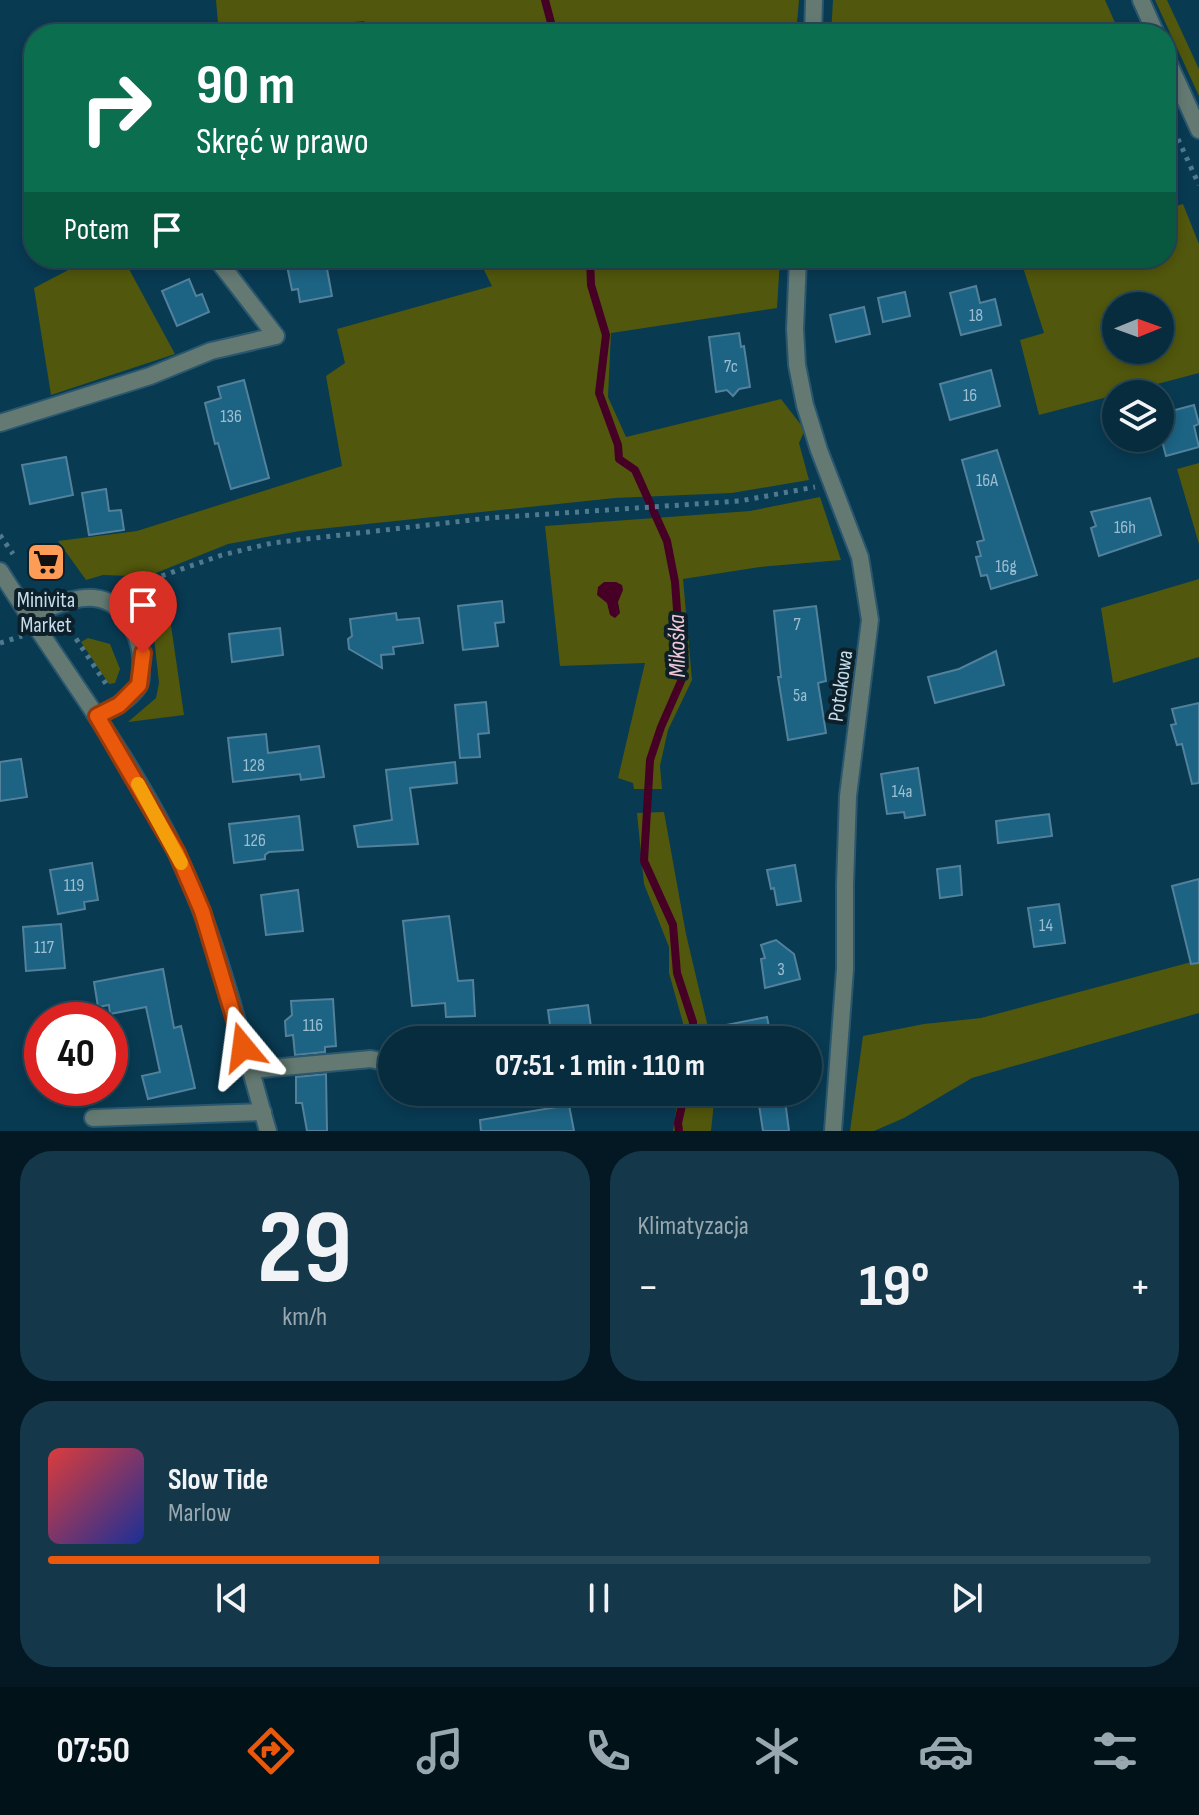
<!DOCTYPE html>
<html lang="pl">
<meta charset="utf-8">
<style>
:root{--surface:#062c3e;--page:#143849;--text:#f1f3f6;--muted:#98a7b0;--line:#274858;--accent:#ea580c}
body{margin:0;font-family:"Sofia Sans Condensed",sans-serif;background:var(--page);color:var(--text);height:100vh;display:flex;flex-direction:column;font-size:30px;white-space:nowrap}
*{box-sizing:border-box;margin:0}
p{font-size:26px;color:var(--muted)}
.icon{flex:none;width:44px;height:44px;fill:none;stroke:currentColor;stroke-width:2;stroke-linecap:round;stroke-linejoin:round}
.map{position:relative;height:1131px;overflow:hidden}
.sheet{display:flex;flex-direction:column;gap:20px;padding:20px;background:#031822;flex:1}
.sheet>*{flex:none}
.banner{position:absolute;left:24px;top:24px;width:1152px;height:244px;border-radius:32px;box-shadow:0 4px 12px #0003,0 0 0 2px var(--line);background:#0b6e4f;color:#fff;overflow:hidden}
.needle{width:52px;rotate:89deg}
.tools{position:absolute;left:1102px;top:292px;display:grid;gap:16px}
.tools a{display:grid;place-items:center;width:72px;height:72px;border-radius:50%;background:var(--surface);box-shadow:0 4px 12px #0003,0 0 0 2px var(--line);font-size:40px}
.speed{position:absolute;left:24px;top:1002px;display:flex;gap:16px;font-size:40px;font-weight:700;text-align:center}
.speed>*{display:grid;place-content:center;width:104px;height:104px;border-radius:50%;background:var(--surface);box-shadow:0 4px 12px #0003,0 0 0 2px var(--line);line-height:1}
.speed .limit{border:12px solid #d22;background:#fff;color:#111}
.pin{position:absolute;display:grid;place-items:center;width:68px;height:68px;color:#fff;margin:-82px -34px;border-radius:50% 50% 50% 0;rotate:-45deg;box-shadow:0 0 8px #0007}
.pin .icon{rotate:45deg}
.me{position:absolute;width:88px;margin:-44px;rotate:344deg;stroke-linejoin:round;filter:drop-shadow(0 0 6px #0008)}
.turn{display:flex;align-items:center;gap:28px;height:168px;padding:0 40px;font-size:36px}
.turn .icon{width:104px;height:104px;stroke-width:2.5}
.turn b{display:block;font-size:56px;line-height:68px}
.then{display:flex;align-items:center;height:76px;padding:0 40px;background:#0003;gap:16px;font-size:30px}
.big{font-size:60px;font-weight:700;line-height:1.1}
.sheet .widget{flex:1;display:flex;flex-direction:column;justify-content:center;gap:12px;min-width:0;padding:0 28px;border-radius:32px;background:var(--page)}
.sheet .dial{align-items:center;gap:0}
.dial b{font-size:104px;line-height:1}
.song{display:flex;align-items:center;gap:24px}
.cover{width:96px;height:96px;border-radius:12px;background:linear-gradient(135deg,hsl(0 70% 55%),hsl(230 70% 35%))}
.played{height:8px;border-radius:4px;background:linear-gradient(90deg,var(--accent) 30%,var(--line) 30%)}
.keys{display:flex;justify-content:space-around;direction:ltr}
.heat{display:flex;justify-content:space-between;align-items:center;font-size:44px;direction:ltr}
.sheet .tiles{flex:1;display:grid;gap:20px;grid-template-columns:1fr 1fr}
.widget:last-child{grid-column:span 2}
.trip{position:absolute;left:378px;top:1026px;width:444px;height:80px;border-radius:40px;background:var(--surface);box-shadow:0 4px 12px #0003,0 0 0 2px var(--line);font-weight:700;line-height:80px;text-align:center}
.tab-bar{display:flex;height:128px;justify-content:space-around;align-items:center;background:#021219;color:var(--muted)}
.tab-bar .icon{width:56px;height:56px}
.tab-bar .current{color:var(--accent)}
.tab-bar b{font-size:36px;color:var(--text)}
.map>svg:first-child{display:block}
.green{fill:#51570c;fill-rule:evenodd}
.water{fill:#460026}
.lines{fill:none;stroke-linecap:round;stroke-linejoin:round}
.stream{stroke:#460026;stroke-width:8}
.building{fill:#1d6384;stroke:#53819b;stroke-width:2}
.service-casing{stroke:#2a576e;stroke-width:20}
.minor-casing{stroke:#2a576e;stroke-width:20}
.tertiary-casing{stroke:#2a576e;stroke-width:20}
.path{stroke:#51798d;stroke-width:5;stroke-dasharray:4 6;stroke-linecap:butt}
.service{stroke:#637972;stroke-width:16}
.minor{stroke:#637972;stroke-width:16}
.tertiary{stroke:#637972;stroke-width:16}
.route-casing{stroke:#983908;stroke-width:20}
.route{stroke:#ea580c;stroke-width:14}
.slow{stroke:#f59e0b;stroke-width:14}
.labels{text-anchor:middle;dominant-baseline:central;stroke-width:8;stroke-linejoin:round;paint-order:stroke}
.number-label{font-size:18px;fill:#9bbed1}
.poi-label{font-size:22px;fill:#c5dceb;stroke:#0d202a}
.street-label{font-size:22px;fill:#c5dceb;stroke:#0d202a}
.water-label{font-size:24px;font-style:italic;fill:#f5c8d9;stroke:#0d202a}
</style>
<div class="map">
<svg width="1199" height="1131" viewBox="0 0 1199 1131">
<rect width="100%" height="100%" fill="#083a52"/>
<!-- green -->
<g class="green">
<path d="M 216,0 L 799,0 L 796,34 L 370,34 L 364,21 L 219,34 Z"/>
<path d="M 833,0 L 1105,0 L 1120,34 L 831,34 Z"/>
<path d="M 1155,0 L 1167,0 L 1199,69 L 1199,96 Z"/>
<path d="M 1183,204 L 1199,244 L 1199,373 L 1039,415 L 1020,340 L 1044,333 L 1020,258 L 1166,258 L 1166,209 ZM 1116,306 L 1160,306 L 1160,350 L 1116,350 Z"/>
<path d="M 91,258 L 123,258 L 175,354 L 51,395 L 34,288 Z"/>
<path d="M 478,258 L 780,258 L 777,308 L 611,333 L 608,397 L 626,437 L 781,399 L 805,430 L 799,443 L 809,480 L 732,493 L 615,498 L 300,531 L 228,544 L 156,573 L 131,576 L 103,575 L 86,580 L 58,541 L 137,531 L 342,466 L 326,376 L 345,363 L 337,329 L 492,286 Z"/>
<path d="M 1199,463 L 1199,544 L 1177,469 Z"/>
<path d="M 820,497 L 841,560 L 760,567 L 683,579 L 692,680 L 668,730 L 660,766 L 662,789 L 634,789 L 633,783 L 618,778 L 645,663 L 560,666 L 545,526 L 750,511 Z"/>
<path d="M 1199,579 L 1199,657 L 1113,683 L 1101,608 Z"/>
<path d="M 165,584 L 184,715 L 128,722 L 156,698 L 159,683 L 149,591 Z"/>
<path d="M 88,638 L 110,644 L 120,669 L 115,683 L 109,684 L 81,642 Z"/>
<path d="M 664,812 L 686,934 L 711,1040 L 683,1040 L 683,1023 L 669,973 L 669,947 L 644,884 L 637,813 Z"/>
<path d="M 1199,960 L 1199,1013 L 972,1078 L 904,1118 L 874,1131 L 850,1131 L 863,1036 L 924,1024 L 981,1018 Z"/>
<path d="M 679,1092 L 715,1092 L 711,1131 L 673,1131 Z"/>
</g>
<!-- water -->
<path class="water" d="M 604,582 L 616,582 L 622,585 L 623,590 L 618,602 L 620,613 L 615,618 L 610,615 L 607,603 L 597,595 L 598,587 Z"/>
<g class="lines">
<!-- stream -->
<g class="stream">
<path d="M 545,0 L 554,34"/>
<path d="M 590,258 L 591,285 L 606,335 L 599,393 L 618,445 L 619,459 L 635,470 L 667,541 L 675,582 L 682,679 L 661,727 L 650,760 L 644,861 L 673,925 L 677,973 L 693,1022 L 692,1040"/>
<path d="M 679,1131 L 678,1123 L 685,1092"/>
</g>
</g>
<!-- building -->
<g class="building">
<path d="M 325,258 L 332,296 L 300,302 L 298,289 L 292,290 L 287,266 Z"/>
<path d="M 189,279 L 196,296 L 202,294 L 209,312 L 177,326 L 162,291 Z"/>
<path d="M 976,286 L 980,303 L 995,299 L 1001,325 L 961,335 L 950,293 Z"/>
<path d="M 905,292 L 910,316 L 883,322 L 878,298 Z"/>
<path d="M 864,307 L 870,334 L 836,342 L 830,315 Z"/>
<path d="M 739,333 L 741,347 L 744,346 L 750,387 L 739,389 L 733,396 L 727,390 L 716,392 L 709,337 Z"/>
<path d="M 991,370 L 1000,406 L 950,420 L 940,384 Z"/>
<path d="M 244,380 L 269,478 L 231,489 L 218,443 L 215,444 L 205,403 L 221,398 L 218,387 Z"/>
<path d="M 1194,405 L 1199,424 L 1194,426 L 1199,447 L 1166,456 L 1160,433 L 1160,414 Z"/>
<path d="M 997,450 L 1037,575 L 991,589 L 987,575 L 981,576 L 976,557 L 981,556 L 977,542 L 984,540 L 962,460 Z"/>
<path d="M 66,457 L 73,495 L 30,504 L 22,465 Z"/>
<path d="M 106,489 L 109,511 L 121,510 L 124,530 L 89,535 L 82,493 Z"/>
<path d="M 1150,498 L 1161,535 L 1099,556 L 1091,528 L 1096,526 L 1091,512 Z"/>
<path d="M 502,601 L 504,622 L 495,623 L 498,646 L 463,650 L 458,606 Z"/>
<path d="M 816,606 L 826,681 L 818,683 L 826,733 L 788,740 L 778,677 L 781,677 L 774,611 Z"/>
<path d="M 396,613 L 397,620 L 419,618 L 423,643 L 393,647 L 394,654 L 381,655 L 382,668 L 349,649 L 348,639 L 352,636 L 350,619 Z"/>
<path d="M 280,628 L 283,655 L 232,662 L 229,634 Z"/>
<path d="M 996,651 L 1004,685 L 935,703 L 928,677 L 959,669 Z"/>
<path d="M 486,702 L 489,733 L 478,734 L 480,757 L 460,758 L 455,705 Z"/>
<path d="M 1199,703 L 1199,783 L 1192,784 L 1182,744 L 1177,745 L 1171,725 L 1176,724 L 1172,709 Z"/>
<path d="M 266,734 L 268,753 L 319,746 L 324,777 L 301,780 L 300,774 L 233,782 L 228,738 Z"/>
<path d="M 21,759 L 27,797 L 0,801 L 0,762 Z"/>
<path d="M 455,762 L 457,783 L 410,788 L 418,844 L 358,847 L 354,826 L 392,820 L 386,770 Z"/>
<path d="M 918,768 L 925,815 L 905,818 L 904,812 L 887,814 L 881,774 Z"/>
<path d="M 1049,814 L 1052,836 L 998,843 L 996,821 Z"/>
<path d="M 299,816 L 303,850 L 269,852 L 265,855 L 265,859 L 234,863 L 229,824 Z"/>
<path d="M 92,863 L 98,900 L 84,902 L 85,909 L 58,914 L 50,870 Z"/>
<path d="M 795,865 L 801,901 L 777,905 L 774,888 L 771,889 L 767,870 Z"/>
<path d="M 960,866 L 962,895 L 940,898 L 937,869 Z"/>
<path d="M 1199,879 L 1199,963 L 1191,964 L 1172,886 Z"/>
<path d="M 298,890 L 303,931 L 266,935 L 261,895 Z"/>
<path d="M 1059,904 L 1065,943 L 1034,947 L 1028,908 Z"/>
<path d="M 449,916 L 458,981 L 473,980 L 475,1016 L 446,1017 L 445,1003 L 412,1006 L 403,921 Z"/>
<path d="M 61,924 L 65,968 L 26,971 L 23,927 Z"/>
<path d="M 776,940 L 794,954 L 800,979 L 765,988 L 761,959 L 765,958 L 761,945 Z"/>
<path d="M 163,969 L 174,1028 L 181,1026 L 195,1088 L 148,1099 L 142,1076 L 160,1072 L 146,1007 L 110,1014 L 109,1005 L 98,1007 L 94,982 Z"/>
<path d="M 333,999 L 336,1046 L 325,1047 L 325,1052 L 295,1055 L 293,1035 L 286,1036 L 285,1021 L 292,1015 L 291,1001 Z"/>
<path d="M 588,1005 L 592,1035 L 582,1037 L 582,1040 L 552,1040 L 548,1010 Z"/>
<path d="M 767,1017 L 771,1037 L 755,1040 L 702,1040 L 701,1030 Z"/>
<path d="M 326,1074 L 327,1131 L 307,1131 L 302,1103 L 296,1103 L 296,1077 Z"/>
<path d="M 757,1092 L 784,1092 L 789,1131 L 763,1131 Z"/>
<path d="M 569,1105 L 574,1131 L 481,1131 L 480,1120 Z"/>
</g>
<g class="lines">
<!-- service casing -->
<g class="service-casing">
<g id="service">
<path d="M 28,615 C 49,609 72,596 94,598 C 127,601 144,642 141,669 C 141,675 141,683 138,687 C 128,701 112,709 97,716"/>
<path d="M 250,1070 L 371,1059 L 392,1064"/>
<path d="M 93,1118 L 263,1112"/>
</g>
</g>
<!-- minor casing -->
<g class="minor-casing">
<g id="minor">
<path d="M 813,34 L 814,0"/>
<path d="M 798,258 L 795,329 L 797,365 L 805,405 L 819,450 L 860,557 L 870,620 L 848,796 L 845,884 L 845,969 L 833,1131"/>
<path d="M 0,423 L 150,376 L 211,351 L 276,336 L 216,258"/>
</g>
</g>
<!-- tertiary casing -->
<g class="tertiary-casing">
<g id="tertiary">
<path d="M 1141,0 L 1156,34"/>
<path d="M 1166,57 L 1199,130"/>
<path d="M 0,571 C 59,665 129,754 177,854 C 219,941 241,1039 268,1131"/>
</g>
</g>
<!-- path -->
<g class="path">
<path d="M 1178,139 L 1199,185"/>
<path d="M 0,535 L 13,554"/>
<path d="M 125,592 L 153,579 L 222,555 L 272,543 L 489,518 L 740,501 L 815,487"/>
<path d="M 65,622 L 108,687"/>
<path d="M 0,643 L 22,636"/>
</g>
<!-- service -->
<use href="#service" class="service"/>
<!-- minor -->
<use href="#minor" class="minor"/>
<!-- tertiary -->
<use href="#tertiary" class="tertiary"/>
</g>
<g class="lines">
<!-- route casing -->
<g class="route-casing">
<path id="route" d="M 143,653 L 139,685 L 119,705 L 97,716 L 177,853 L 202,911 L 243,1047"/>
</g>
<!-- route -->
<use href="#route" class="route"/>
<!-- slow -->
<path class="slow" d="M 138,784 L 181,863"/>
</g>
<!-- icons -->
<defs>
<g id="supermarket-square" transform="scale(2)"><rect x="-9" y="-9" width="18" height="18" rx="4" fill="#fd9c56" stroke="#0d202a"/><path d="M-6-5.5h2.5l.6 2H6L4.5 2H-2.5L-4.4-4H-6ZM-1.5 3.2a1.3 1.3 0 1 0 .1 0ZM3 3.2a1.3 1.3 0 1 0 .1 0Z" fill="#111"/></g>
</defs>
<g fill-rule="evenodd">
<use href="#supermarket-square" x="46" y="562"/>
</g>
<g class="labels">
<!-- number labels -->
<g class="number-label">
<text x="976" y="315">18</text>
<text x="731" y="366">7c</text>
<text x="970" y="395">16</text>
<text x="231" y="416">136</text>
<text x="987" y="480">16A</text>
<text x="1125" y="527">16h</text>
<text x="1006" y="566">16g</text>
<text x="797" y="624">7</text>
<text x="800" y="695">5a</text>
<text x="254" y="765">128</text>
<text x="902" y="791">14a</text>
<text x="255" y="840">126</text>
<text x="74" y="885">119</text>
<text x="1046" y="925">14</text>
<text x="44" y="947">117</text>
<text x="781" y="969">3</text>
<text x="313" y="1025">116</text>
</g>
<!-- poi labels -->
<g class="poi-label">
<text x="46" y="600">Minivita<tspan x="46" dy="25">Market</tspan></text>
</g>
<!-- street labels -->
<g class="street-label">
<text transform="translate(841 686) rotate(-82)">Potokowa</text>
</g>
<!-- water labels -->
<g class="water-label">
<text transform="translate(677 646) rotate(-91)">Mikośka</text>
</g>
</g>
</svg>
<div class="tools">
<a><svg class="needle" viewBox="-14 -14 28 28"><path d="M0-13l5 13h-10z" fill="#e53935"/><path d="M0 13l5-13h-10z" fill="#98a7b0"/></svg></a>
<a><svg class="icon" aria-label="layers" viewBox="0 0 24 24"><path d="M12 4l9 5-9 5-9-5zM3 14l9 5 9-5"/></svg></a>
</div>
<div class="speed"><div class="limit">40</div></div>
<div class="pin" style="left:143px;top:653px;background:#d93025"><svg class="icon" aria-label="arrive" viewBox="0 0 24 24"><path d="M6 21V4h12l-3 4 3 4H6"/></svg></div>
<svg class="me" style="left:243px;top:1047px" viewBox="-20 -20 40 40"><path d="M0-17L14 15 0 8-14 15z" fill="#ea580c" stroke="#fff" stroke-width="4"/></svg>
<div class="trip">07:51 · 1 min · 110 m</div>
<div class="banner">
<div class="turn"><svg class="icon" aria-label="right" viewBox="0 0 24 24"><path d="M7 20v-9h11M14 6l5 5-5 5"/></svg><div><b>90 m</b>Skręć w prawo</div></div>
<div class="then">Potem<svg class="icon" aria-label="arrive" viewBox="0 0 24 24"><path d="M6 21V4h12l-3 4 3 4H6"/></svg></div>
</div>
</div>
<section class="sheet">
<div class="tiles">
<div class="widget dial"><b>29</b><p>km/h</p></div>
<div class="widget"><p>Klimatyzacja</p>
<div class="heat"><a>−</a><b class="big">19°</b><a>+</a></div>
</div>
<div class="widget">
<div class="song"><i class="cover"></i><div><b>Slow Tide</b><p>Marlow</p></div></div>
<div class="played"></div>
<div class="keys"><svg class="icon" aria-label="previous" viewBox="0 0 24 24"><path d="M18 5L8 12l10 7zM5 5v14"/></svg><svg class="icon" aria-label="pause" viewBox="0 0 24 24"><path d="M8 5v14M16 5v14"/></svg><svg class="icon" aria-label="next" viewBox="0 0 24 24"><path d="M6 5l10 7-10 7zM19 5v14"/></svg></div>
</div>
</div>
</section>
<nav class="tab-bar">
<b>07:50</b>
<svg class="icon current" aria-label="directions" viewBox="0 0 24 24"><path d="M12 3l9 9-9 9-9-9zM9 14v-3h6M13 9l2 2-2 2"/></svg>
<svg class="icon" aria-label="music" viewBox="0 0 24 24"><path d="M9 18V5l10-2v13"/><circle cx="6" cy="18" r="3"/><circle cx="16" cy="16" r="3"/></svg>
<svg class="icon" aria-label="phone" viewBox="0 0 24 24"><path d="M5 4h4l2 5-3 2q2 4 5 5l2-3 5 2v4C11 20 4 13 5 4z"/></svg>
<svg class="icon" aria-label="climate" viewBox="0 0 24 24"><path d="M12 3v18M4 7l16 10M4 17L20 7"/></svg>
<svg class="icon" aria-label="car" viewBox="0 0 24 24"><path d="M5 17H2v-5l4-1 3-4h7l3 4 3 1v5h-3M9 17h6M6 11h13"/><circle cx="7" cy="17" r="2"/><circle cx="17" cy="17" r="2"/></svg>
<svg class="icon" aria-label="filters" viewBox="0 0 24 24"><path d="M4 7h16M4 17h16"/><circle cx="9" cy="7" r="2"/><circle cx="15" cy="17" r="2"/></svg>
</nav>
